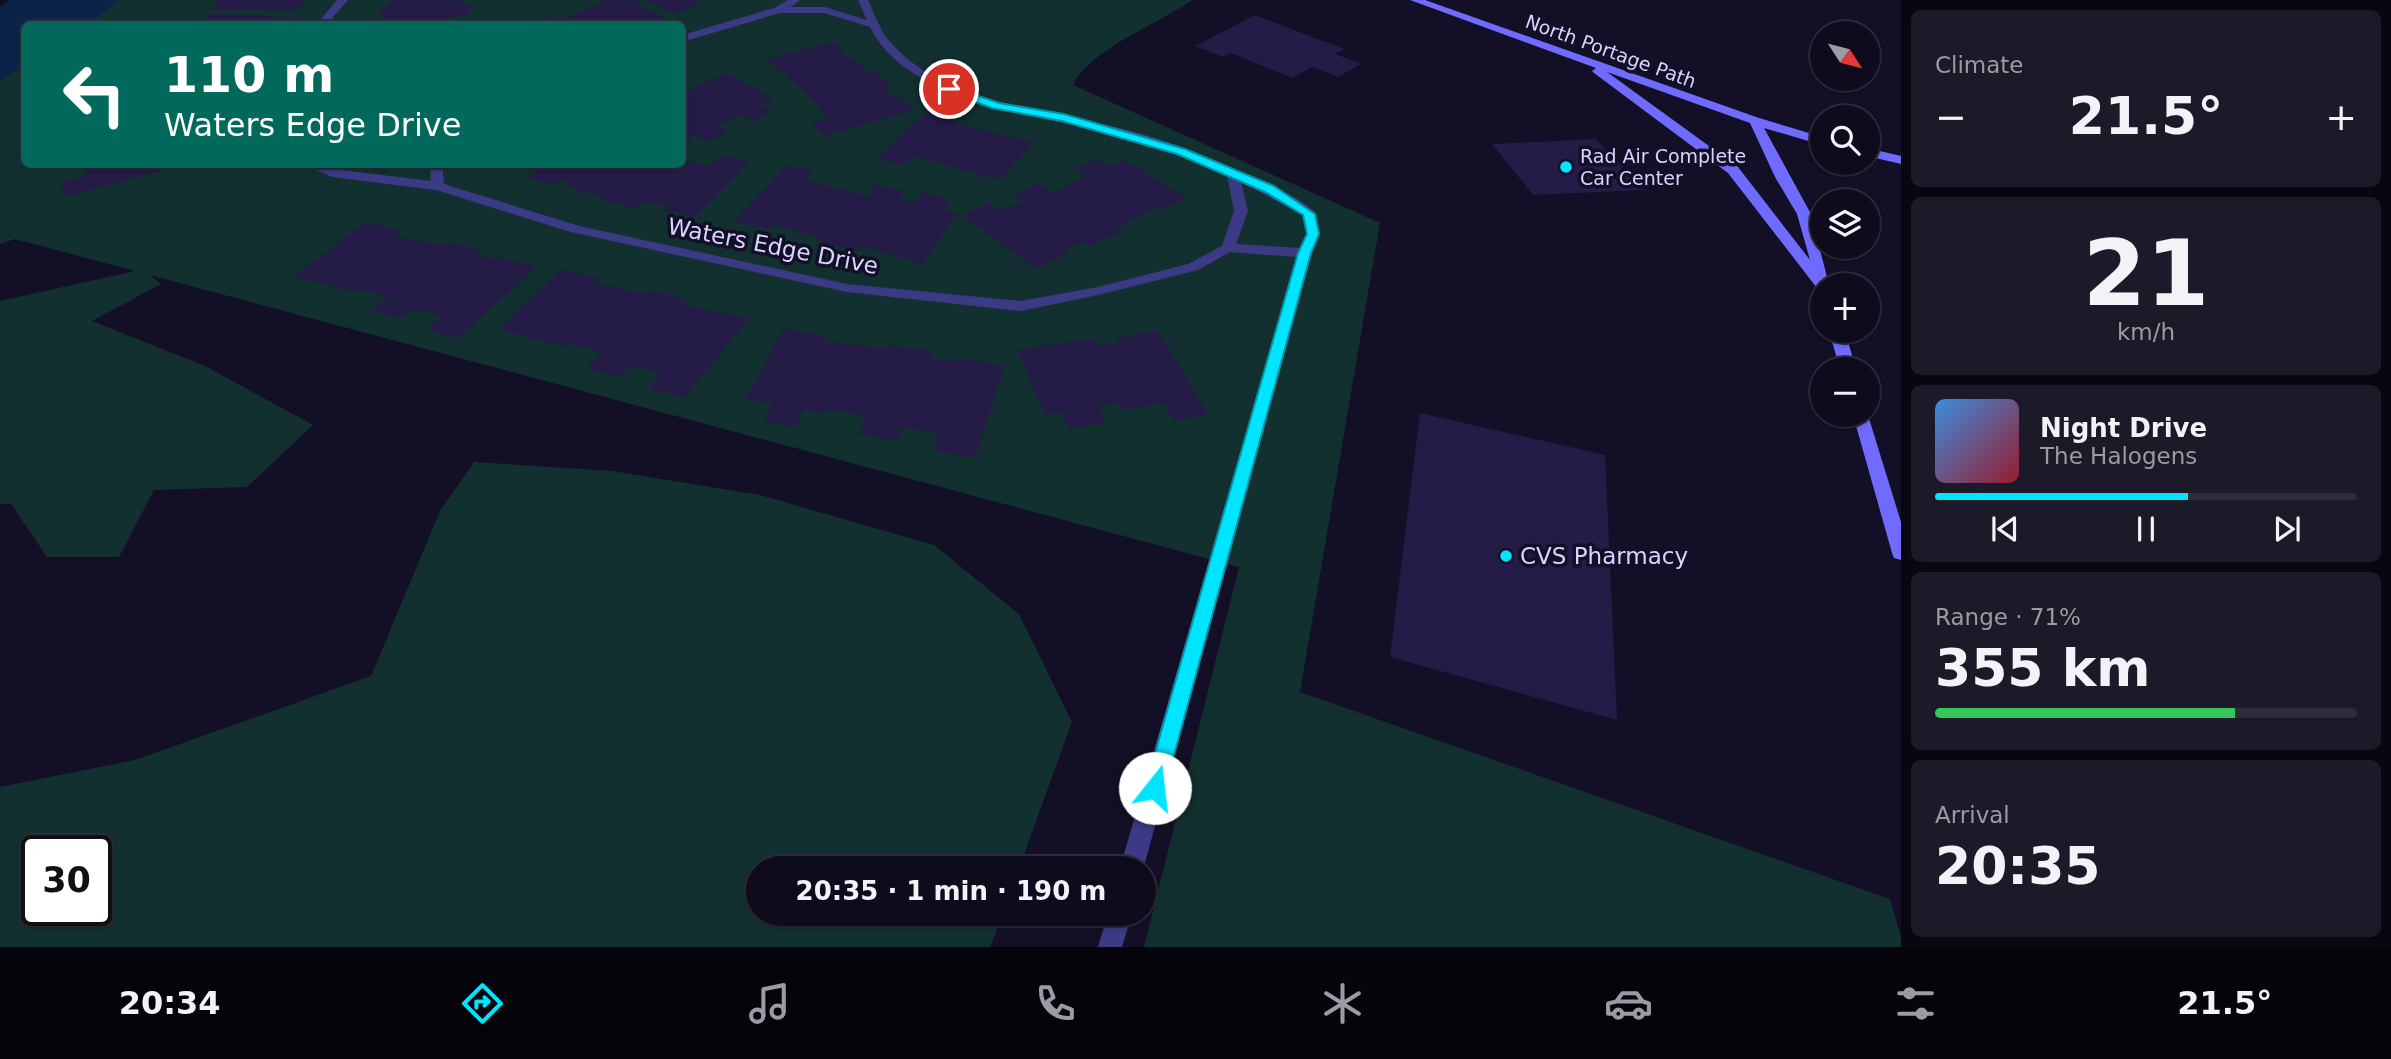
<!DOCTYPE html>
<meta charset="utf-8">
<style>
:root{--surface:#0e0b1c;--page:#1c1929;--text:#f1f3f6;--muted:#9b9ba3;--line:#2e2b3b;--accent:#00e5ff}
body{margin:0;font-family:"DejaVu Sans",sans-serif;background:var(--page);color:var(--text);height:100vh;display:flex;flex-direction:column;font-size:26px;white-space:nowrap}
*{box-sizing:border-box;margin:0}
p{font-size:23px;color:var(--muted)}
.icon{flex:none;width:38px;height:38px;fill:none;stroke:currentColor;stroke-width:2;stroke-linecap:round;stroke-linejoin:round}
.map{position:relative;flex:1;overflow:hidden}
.sheet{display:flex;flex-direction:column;gap:10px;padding:10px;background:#08060f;width:490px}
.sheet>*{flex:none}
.banner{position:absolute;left:21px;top:21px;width:665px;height:147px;border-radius:10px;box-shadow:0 2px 5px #0004,0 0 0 2px var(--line);background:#00695c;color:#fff;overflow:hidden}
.needle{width:46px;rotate:126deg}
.controls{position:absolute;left:1810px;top:21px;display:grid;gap:14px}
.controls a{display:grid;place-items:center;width:70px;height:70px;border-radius:50%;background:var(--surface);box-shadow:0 2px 5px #0004,0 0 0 2px var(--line);font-size:35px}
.speed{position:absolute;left:21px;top:835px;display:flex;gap:14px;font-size:35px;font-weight:700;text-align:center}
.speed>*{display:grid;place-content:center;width:91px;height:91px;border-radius:50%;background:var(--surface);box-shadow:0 2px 5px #0004,0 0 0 2px var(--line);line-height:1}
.speed .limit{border:4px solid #111;border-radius:10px;background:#fff;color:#111}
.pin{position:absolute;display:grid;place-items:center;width:60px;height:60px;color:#fff;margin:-30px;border:4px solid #fff;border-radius:50%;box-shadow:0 2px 7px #0007}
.me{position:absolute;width:77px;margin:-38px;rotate:16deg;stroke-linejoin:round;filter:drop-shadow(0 0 5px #0008)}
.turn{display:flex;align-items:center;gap:24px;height:147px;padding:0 28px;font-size:32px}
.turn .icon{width:91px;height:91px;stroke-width:2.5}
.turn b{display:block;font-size:49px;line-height:60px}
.big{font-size:52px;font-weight:700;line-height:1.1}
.sheet .card{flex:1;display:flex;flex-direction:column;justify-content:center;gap:10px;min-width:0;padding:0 24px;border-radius:10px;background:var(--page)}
.sheet .dial{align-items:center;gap:0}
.dial b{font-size:91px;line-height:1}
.song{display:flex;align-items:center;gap:21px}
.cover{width:84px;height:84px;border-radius:10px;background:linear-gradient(135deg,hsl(210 70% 55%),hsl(350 70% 35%))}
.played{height:7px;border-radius:4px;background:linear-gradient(90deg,var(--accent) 60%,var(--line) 60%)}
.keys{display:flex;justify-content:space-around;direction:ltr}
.heat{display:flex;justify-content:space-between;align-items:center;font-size:38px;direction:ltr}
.charge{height:10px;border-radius:5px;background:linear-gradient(90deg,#34c759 71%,var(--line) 0)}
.trip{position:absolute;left:746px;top:856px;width:410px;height:70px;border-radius:35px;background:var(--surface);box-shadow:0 2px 5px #0004,0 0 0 2px var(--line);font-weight:700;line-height:70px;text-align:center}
.dock{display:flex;height:112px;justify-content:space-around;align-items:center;background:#06040b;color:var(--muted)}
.dock .icon{width:49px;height:49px}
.dock .current{color:var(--accent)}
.dock b{font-size:32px;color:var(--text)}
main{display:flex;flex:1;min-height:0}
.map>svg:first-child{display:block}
.green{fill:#12302f;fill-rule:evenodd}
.water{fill:#0c2248}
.building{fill:#241b47}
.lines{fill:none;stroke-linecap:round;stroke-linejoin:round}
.street{fill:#3d3a85;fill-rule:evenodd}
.secondary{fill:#6f6bff;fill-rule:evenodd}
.route{fill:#00e5ff;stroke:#0095a6;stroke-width:2}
.poi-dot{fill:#00e5ff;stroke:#130f26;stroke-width:2.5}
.labels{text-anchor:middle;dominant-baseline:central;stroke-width:7;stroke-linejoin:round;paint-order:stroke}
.far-street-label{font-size:19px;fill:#d9d4ff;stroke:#130f26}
.far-poi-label{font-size:19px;fill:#d9d4ff;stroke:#130f26;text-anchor:start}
.street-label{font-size:23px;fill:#d9d4ff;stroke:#130f26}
.poi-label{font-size:23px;fill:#d9d4ff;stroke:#130f26;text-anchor:start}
</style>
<main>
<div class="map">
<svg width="1901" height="947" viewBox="0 0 1901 947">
<rect width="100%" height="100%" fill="#130f26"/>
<!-- green -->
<g class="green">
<path d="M 115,0 L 1192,0 C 1158,25 1092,47 1073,85 L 1380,223 L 1300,692 L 1890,899 L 1901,937 L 1901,947 L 1144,947 L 1239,567 L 150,275 L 161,284 L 92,321 L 205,366 L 313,425 L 247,487 L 154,490 L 119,557 L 47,557 L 11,504 L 0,504 L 0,301 L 135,271 L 15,239 L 0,244 L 0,81 L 24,64 L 24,164 L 682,164 L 682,24 L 84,24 Z"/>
<path d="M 474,462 L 612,471 L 760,495 L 934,545 L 1019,614 L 1072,722 L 1019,868 L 758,868 L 758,914 L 1003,914 L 990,947 L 0,947 L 0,787 L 135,760 L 371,676 L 440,511 ZM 96,850 L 96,910 L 37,910 L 37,850 Z"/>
</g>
<!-- water -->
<path class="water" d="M 10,0 L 119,0 L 89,24 L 24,24 L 24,64 L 0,81 L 0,7 Z"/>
<!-- building -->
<g class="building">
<path d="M 220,0 L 306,0 L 297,10 L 209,10 Z"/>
<path d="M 396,0 L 460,0 L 457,4 L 474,4 L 467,15 L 454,15 L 448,24 L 377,24 L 385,15 L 378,15 L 390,2 Z"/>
<path d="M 599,0 L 632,0 L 665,18 L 646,24 L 522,24 L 546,16 L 556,21 L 604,3 Z"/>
<path d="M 647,0 L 699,0 L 695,2 L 700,4 L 674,14 Z"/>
<path d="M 212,13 L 295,18 L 287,24 L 198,24 Z"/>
<path d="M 1255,15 L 1344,49 L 1335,54 L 1361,64 L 1338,77 L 1312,67 L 1292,78 L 1231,53 L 1223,57 L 1195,46 Z"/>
<path d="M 833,42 L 847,53 L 841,55 L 843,58 L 848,56 L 869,71 L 862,75 L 875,71 L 892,86 L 884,88 L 891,94 L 887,96 L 889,98 L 897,96 L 914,110 L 824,136 L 811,123 L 829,118 L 815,104 L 817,103 L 767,59 Z"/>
<path d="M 726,73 L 774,99 L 760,105 L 772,112 L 752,121 L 740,115 L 717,125 L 728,132 L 707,142 L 695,135 L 682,141 L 682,94 Z"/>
<path d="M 925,113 L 959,122 L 957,124 L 1034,142 L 999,180 L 913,156 L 903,165 L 877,158 Z"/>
<path d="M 1596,139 L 1644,190 L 1533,195 L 1492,144 Z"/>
<path d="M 721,156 L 749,162 L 695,217 L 661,209 L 666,204 L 661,203 L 658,206 L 642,202 L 636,208 L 601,200 L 607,195 L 602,196 L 578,191 L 581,189 L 565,185 L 568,182 L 562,181 L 557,185 L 528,178 L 544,164 L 682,164 L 682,160 L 711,166 Z"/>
<path d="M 1096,159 L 1108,167 L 1124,160 L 1187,198 L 1159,211 L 1152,207 L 1149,208 L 1152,210 L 1115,229 L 1120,232 L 1090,246 L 1084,242 L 1066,250 L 1069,253 L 1036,269 L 962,215 L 989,203 L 1001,211 L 1024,201 L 1014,195 L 1039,183 L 1053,193 L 1087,176 L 1075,168 Z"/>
<path d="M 84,164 L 181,164 L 181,165 L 64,197 L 61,183 L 87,175 Z"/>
<path d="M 787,165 L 813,171 L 804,180 L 868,196 L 876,185 L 905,191 L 898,199 L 914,203 L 922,192 L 951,199 L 943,209 L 958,213 L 922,264 L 862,246 L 858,251 L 820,242 L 824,239 L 776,225 L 771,230 L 734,221 Z"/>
<path d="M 366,222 L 400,231 L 393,236 L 443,245 L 447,242 L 481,250 L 476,255 L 496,260 L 499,257 L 536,267 L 458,338 L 427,330 L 441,317 L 413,309 L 401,319 L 372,311 L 389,297 L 359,289 L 354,292 L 295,276 Z"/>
<path d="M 562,269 L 598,278 L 593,284 L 595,285 L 597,283 L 646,294 L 651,290 L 688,300 L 684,305 L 749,318 L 684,398 L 649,388 L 661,374 L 630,365 L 620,377 L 587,368 L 602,352 L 568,343 L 564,347 L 498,329 Z"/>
<path d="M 784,329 L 828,336 L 824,343 L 828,344 L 829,341 L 886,349 L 888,345 L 932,351 L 930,358 L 956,362 L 957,358 L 1005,366 L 975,458 L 933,450 L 939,434 L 902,427 L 897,441 L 858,434 L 866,416 L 826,409 L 824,414 L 804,410 L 796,427 L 765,422 L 773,404 L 745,399 Z"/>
<path d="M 1159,331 L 1208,415 L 1174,421 L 1164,403 L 1121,410 L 1118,403 L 1098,407 L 1106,422 L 1069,429 L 1062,412 L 1045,415 L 1017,350 L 1093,338 L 1096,346 L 1119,342 L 1117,338 Z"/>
<path d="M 1420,413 L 1605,455 L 1617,720 L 1390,657 Z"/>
</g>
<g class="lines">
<!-- street -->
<g class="street">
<path d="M 337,0 L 348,0 L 327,24 L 317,24 Z"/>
<path d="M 788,0 L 800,0 L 791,7 L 825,7 L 867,20 L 858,0 L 868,0 C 873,11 878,24 884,34 C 933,103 1051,110 1127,130 C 1169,141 1212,157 1251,177 C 1272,186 1300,197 1316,213 L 1320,234 L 1312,253 L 1143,870 L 1143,868 L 1120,868 L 1297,257 L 1230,252 L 1198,270 L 1098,295 L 1021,311 L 847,292 L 571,232 L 436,190 L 332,177 L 302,164 L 321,164 L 334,169 L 431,181 L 430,164 L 442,164 L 444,184 L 579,226 L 847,284 L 1021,301 L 1098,287 L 1188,264 L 1222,246 L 1234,211 L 1227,175 C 1191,159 1154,145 1117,135 C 1044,116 906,103 870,27 L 824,13 L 780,13 L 682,42 L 682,35 L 774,8 ZM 1241,182 L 1303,215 L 1306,234 L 1300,248 L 1236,244 L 1248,211 Z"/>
<path d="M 1108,914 L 1132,914 L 1122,947 L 1098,947 Z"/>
</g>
<!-- secondary -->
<g class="secondary">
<path d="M 1410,0 L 1425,0 L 1759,118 L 1822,137 L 1822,145 L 1764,128 L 1811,214 L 1829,285 L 1822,285 L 1822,289 L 1817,288 L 1728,173 L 1594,73 L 1592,71 L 1596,68 ZM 1607,72 L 1750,123 L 1775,177 L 1797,214 L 1810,260 L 1738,167 Z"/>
<path d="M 1867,148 L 1901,156 L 1901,164 L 1867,156 Z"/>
<path d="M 1829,331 L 1845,331 L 1856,369 L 1840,369 Z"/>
<path d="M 1867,412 L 1901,522 L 1901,560 L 1894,558 L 1892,553 L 1853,415 L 1867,415 Z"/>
</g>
</g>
<!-- route -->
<path class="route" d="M 949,86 L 999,103 L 1064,114 L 1185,149 L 1274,186 L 1315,214 L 1319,234 L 1311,253 L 1165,788 L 1162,794 L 1155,797 L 1148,794 L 1145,788 L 1298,253 L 1307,234 L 1303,215 L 1265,192 L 1177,154 L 1062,121 L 992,108 L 945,91 L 945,87 Z"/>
<!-- markers -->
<g class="poi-dot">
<circle cx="1566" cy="167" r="7"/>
<circle cx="1506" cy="556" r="7"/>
</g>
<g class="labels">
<!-- far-street labels -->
<g class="far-street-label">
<text transform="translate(1611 51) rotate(20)">North Portage Path</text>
</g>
<!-- far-poi labels -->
<g class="far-poi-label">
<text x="1580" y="156">Rad Air Complete<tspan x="1580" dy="22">Car Center</tspan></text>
</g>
<!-- street labels -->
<g class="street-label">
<text transform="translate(773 246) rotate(11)">Waters Edge Drive</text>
</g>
<!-- poi labels -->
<g class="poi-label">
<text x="1520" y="556">CVS Pharmacy</text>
</g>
</g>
</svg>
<div class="controls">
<a><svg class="needle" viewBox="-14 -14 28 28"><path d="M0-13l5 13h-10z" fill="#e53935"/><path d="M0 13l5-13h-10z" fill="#9b9ba3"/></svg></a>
<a><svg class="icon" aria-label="search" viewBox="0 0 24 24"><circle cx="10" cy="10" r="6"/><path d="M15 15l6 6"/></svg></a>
<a><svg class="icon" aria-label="layers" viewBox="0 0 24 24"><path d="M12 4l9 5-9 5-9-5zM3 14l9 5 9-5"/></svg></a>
<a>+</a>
<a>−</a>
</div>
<div class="speed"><div class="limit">30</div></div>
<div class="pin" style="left:949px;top:89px;background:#d93025"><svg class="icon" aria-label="arrive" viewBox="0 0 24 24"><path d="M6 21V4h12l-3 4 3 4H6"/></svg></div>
<svg class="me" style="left:1155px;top:788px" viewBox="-20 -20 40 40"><circle r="19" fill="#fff"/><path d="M0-13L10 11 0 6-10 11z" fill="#00e5ff"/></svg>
<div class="trip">20:35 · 1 min · 190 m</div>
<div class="banner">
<div class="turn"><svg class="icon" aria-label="left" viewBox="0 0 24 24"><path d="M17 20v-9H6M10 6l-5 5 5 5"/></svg><div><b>110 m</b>Waters Edge Drive</div></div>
</div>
</div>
<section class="sheet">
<div class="card"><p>Climate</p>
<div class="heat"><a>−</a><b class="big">21.5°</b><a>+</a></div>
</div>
<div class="card dial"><b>21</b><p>km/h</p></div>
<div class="card">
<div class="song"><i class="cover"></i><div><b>Night Drive</b><p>The Halogens</p></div></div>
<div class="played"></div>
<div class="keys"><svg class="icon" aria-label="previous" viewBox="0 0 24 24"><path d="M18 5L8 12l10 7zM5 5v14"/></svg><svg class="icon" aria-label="pause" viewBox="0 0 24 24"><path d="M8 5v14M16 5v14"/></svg><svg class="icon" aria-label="next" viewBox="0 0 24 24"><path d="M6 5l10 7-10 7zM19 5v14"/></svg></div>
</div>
<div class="card"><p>Range · 71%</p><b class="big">355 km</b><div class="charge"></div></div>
<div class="card"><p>Arrival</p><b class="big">20:35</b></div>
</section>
</main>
<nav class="dock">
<b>20:34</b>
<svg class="icon current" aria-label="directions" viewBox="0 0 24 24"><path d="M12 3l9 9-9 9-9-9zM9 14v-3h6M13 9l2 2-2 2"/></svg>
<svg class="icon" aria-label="music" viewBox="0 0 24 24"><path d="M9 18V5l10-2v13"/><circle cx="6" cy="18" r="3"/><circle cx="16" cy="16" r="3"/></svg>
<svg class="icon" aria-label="phone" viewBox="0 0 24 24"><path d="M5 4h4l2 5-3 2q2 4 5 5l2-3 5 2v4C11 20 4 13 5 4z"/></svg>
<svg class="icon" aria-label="climate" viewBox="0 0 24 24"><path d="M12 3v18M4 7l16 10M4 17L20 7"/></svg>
<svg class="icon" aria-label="car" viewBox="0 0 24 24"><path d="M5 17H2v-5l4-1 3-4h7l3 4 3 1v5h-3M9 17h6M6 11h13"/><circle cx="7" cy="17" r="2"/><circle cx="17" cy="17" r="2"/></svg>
<svg class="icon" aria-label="filters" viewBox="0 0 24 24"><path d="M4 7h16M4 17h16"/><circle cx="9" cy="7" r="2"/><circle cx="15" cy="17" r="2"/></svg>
<b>21.5°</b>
</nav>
